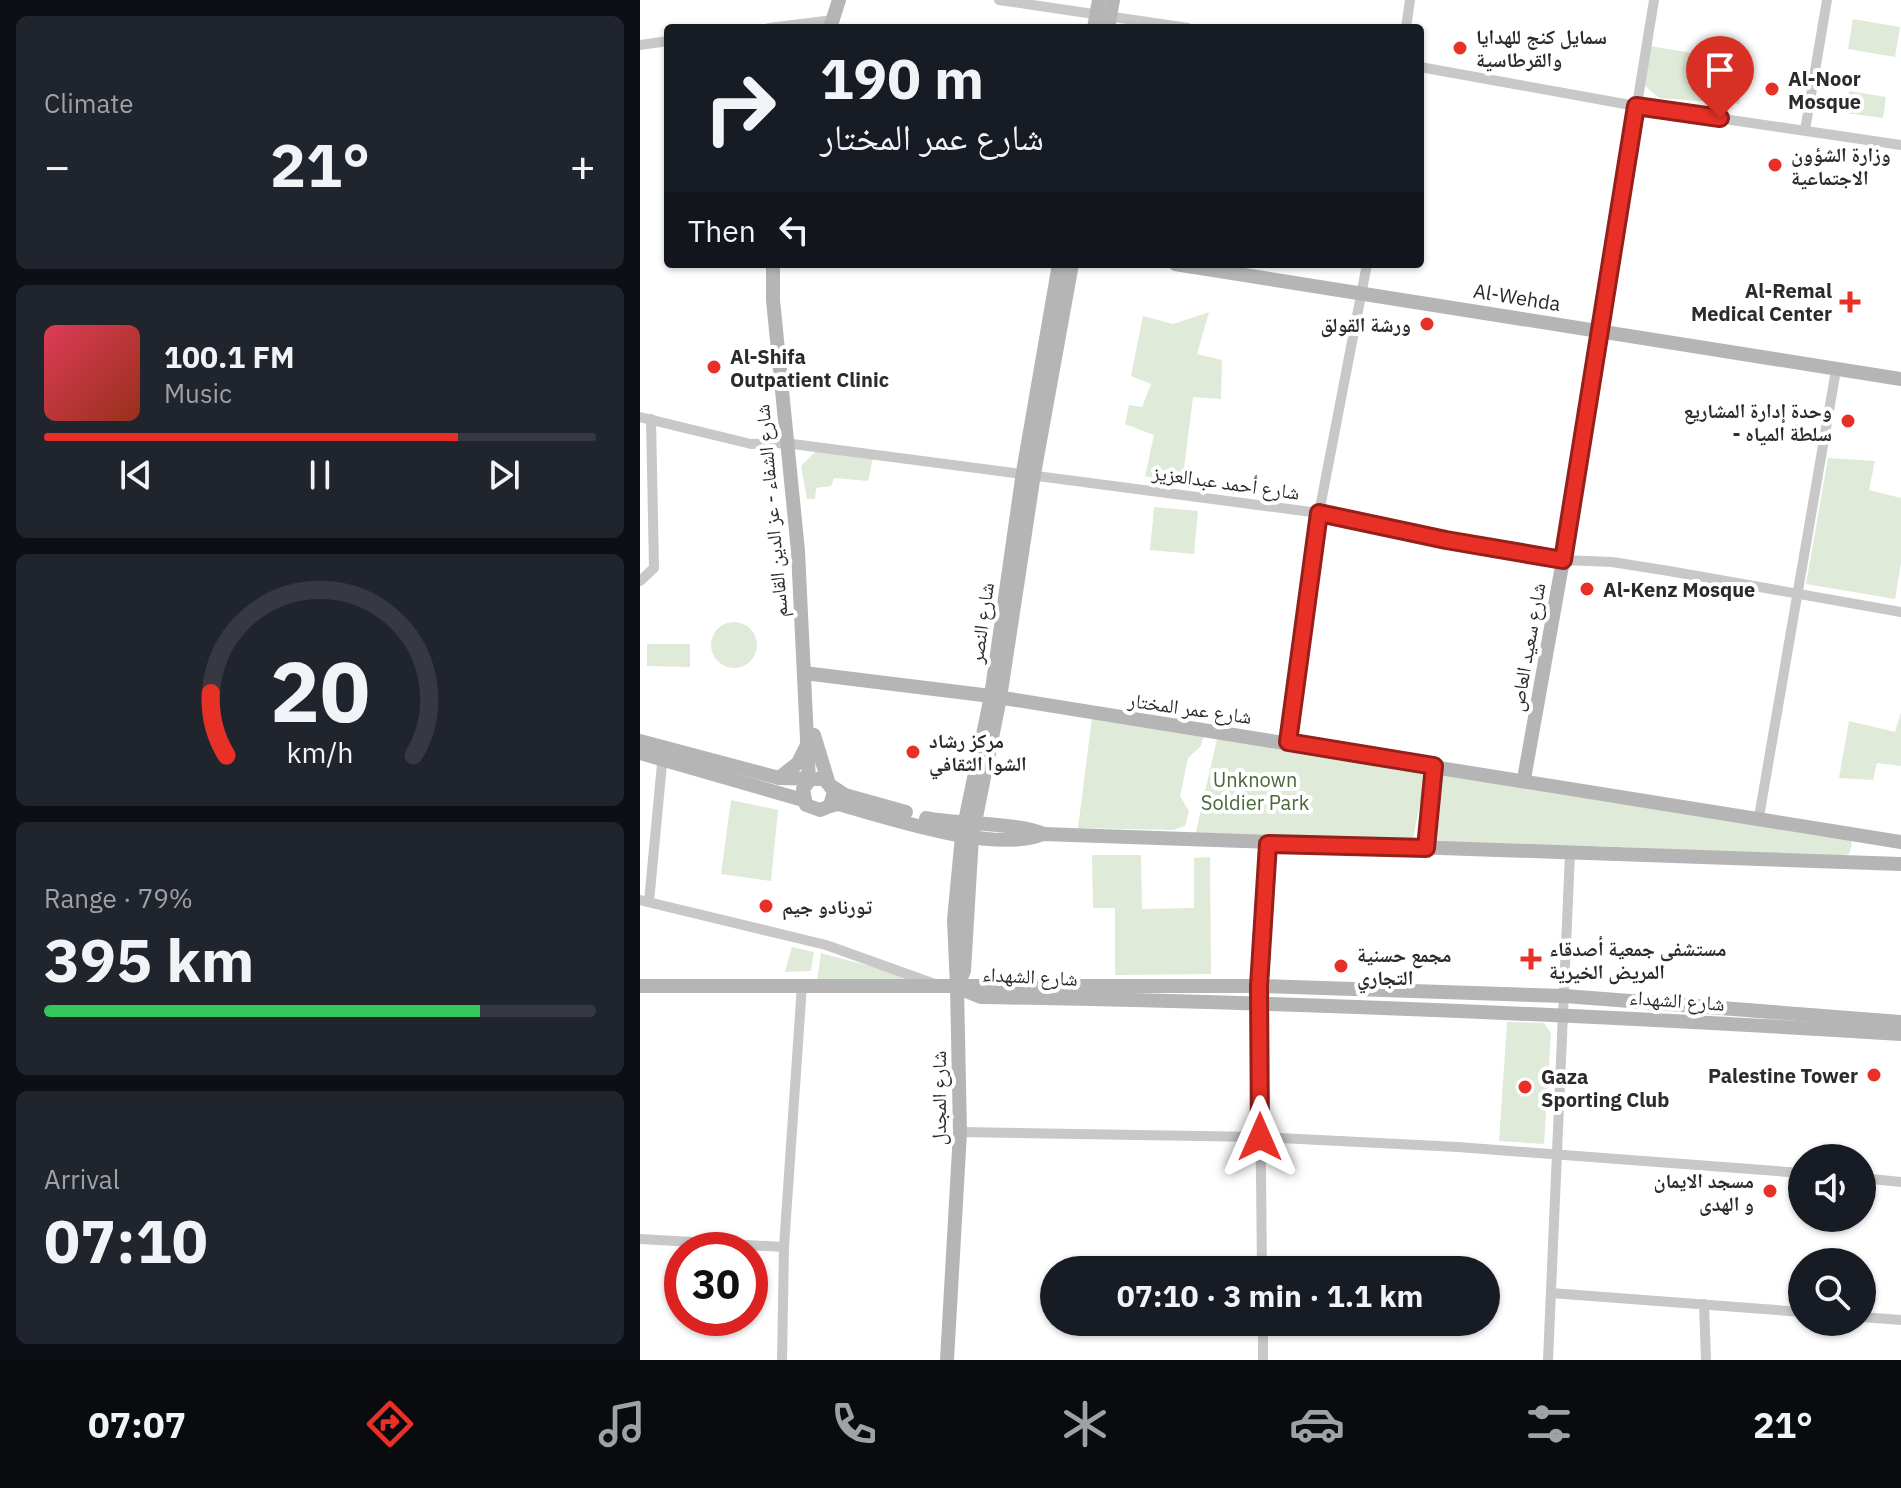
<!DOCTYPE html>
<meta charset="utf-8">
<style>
:root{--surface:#171b24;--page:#20242c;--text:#f1f3f6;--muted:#9ea1a6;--line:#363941;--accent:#e93027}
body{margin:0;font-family:"IBM Plex Sans","Noto Naskh Arabic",sans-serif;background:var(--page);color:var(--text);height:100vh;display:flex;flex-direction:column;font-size:30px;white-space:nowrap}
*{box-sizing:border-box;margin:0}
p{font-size:26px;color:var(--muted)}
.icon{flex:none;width:44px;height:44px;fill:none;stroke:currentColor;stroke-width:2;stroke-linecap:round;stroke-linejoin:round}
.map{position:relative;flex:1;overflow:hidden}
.panel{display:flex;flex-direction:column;gap:16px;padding:16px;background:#0d0f14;width:640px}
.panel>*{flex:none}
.hud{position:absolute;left:24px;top:24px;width:760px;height:244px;border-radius:8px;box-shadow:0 2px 6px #0004;background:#171b24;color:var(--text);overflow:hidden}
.fabs{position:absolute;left:1148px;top:1144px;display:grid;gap:16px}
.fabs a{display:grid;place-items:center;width:88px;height:88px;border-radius:50%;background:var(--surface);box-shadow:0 2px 6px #0004;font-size:40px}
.speed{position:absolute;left:24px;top:1232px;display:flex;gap:16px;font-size:40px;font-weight:700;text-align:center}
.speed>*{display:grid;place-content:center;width:104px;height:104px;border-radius:50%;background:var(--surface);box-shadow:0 2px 6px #0004;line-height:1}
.speed .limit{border:12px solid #d22;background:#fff;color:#111}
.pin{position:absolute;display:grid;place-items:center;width:68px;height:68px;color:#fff;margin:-82px -34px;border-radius:50% 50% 50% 0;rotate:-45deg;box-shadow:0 0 8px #0007}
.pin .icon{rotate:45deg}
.me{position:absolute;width:88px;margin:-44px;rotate:0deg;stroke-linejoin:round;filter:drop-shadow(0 0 6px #0008)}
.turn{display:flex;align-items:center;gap:28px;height:168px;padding:0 24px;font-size:36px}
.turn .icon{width:104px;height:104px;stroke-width:2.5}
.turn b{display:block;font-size:56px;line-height:68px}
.then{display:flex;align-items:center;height:76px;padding:0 24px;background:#0003;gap:16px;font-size:30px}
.big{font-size:60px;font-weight:700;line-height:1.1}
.panel .tile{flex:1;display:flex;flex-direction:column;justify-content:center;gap:12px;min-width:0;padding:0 28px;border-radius:12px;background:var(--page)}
.panel .dial{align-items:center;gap:0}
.dial svg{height:208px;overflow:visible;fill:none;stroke:var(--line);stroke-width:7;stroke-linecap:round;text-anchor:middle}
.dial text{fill:var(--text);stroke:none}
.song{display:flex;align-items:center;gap:24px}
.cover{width:96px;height:96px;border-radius:12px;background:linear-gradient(135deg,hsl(350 70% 55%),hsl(10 70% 35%))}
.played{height:8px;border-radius:4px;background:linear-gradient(90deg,var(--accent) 75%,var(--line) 75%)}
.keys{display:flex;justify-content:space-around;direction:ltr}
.heat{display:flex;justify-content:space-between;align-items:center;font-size:44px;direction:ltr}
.charge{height:12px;border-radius:6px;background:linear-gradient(90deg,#34c759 79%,var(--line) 0)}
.trip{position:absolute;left:400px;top:1256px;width:460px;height:80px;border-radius:40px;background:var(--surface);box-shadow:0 2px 6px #0004;font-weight:700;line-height:80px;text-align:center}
.dock{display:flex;height:128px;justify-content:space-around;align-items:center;background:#090b0e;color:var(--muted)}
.dock .icon{width:56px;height:56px}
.dock .active{color:var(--accent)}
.dock b{font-size:36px;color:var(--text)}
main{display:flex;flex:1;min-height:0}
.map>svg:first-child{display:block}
.green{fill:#e0ead8}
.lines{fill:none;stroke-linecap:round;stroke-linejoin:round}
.street{stroke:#c8c8c8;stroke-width:10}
.secondary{stroke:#b5b5b5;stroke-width:14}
.route-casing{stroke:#971f19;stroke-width:20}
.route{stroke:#e93027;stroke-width:14}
.poi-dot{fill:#e93027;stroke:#fff;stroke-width:3}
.labels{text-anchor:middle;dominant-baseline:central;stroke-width:8;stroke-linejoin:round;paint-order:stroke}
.poi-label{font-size:20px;font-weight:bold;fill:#2b2b2b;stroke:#fff;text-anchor:start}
.street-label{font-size:20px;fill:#2b2b2b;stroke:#fff}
.park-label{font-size:20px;fill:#496739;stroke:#fff}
</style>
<main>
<section class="panel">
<div class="tile"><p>Climate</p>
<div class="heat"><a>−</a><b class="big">21°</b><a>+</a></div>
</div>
<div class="tile">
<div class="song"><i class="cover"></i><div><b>100.1 FM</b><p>Music</p></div></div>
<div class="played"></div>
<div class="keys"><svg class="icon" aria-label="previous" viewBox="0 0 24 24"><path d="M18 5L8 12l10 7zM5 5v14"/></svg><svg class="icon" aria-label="pause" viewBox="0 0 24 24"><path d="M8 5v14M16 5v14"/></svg><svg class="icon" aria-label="next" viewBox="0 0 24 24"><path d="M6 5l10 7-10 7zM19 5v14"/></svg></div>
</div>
<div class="tile dial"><svg viewBox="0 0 100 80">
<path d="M14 69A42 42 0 1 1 86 69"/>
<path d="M14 69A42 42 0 0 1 8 45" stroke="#e93027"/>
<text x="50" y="56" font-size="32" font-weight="700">20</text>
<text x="50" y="72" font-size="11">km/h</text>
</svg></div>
<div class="tile"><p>Range · 79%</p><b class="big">395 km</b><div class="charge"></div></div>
<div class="tile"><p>Arrival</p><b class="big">07:10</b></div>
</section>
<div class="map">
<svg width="1261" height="1360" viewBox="0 0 1261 1360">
<rect width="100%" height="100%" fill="#fff"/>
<!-- green -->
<g class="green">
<path d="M 1213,19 L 1260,27 L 1255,57 L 1208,49 Z"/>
<path d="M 1010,46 L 1106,62 L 1099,104 L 1019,98 L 1005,86 Z"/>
<path d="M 1209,91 L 1246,97 L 1243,118 L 1205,113 Z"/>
<path d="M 569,312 L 557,354 L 582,360 L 581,399 L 553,397 L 542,484 L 505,476 L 514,435 L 485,424 L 489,405 L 502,407 L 511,384 L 491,376 L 503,316 L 533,324 Z"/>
<path d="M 176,451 L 233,458 L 228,481 L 194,478 L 191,486 L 176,488 L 175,499 L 167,499 L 161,466 Z"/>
<path d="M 1188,458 L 1235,461 L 1229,490 L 1261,498 L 1261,563 L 1255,599 L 1166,584 Z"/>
<path d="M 514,507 L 558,511 L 554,554 L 510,550 Z"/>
<circle cx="94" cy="645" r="23"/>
<path d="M 7,644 L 50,644 L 50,667 L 7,666 Z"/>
<path d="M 1261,712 L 1261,766 L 1237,763 L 1233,780 L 1199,778 L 1209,721 L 1255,732 Z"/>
<path d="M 452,717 L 564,735 L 561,746 L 548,758 L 540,796 L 549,811 L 545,826 L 533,830 L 438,828 Z"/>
<path d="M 577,739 L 787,771 L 773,838 L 663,840 L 555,836 Z"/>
<path d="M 798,771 L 1210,837 L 1212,844 L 1209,854 L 1197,857 L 958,846 L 791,843 Z"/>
<path d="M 91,800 L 138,810 L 131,881 L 81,874 Z"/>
<path d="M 452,855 L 501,855 L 502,909 L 554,908 L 554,858 L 570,857 L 571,974 L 475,975 L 475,908 L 453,908 Z"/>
<path d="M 152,947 L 174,952 L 171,971 L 145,972 Z"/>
<path d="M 181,953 L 270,977 L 272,980 L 177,981 Z"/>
<path d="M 867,1022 L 904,1023 L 911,1033 L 904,1144 L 859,1141 Z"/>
</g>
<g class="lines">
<!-- street -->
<g class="street">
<path d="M 359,0 L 548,28"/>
<path d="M 129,28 L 193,20"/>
<path d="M 766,28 L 770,0"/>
<path d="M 0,45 L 28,41"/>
<path d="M 780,67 L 996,106 L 1261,145"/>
<path d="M 1165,130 L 1187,0"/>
<path d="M 0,417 L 111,444 L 145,443 L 679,513 L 806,540 L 923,560 L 972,562 L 1029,571 L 1261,612"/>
<path d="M 923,560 L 1014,0"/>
<path d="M 0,581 L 14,568 L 11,419"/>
<path d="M 648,742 L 679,513 L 727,264"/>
<path d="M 1119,817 L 1196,370"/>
<path d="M 0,900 L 186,945 L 295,984"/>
<path d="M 9,902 L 23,753"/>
<path d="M 320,1132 L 620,1137 L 818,1147 L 1162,1173"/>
<path d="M 1222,1178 L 1261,1182"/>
<path d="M 0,1239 L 144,1247"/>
<path d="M 622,1270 L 619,986 L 628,844"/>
<path d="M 911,1293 L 1162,1312"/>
<path d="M 1064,1304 L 1066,1360"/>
<path d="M 1222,1317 L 1261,1320"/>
<path d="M 623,1322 L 623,1360"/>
<path d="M 142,1360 L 144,1247 L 162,985"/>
<path d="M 908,1360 L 930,853"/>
</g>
<!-- secondary -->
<g class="secondary">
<path d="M 190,28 L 199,0"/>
<path d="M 454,28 L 459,0"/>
<path d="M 468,28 L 473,0"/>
<path d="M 133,264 L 133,300 L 158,551 L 169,781"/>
<path d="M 535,264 L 1261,379"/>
<path d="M 164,673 L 351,696 L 1261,842"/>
<path d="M 174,735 L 188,781"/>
<path d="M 0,741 L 139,778 L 184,779 L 194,791 L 190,806 L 180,810 L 166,805 L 163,789 L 169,781"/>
<path d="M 0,753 L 163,800"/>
<path d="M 139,778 L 158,763 L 167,745"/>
<path d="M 884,779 L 923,560"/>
<path d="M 193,787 L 205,795 L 266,812"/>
<path d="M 190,806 L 198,804 C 251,818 353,854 403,834 L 1261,864"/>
<path d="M 286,818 C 316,824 383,823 403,834"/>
<path d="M 786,848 L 794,766"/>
<path d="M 0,986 L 619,986 L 925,996 L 1261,1022"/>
<path d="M 317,987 L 314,920 L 322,836 L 351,696 L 383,472 L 419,264"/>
<path d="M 321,989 L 341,997 C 649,1002 954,1015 1261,1034"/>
<path d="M 307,1360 L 320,1132 L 317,987 L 324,971 L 332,837 L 360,698 L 394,474 L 432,264"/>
</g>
</g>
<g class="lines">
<!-- route casing -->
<g class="route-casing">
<path id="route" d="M 620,1137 L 619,986 L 628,844 L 786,848 L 794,766 L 648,742 L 679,513 L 806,540 L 923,560 L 996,106 L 1080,118"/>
</g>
<!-- route -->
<use href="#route" class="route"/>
</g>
<!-- markers -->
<g class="poi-dot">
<circle cx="820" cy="48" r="8"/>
<circle cx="1132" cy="89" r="8"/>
<circle cx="1135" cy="165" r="8"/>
<path d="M1206 290h8v8h8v8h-8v8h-8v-8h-8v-8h8z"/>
<circle cx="787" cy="324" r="8"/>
<circle cx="74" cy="367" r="8"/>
<circle cx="1208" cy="421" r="8"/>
<circle cx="947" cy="589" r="8"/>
<circle cx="273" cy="752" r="8"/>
<circle cx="126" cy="906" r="8"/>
<path d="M887 947h8v8h8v8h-8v8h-8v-8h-8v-8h8z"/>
<circle cx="701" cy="966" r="8"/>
<circle cx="1234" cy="1075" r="8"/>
<circle cx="885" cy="1087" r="8"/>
<circle cx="1130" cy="1191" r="8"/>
</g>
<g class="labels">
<!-- poi labels -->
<g class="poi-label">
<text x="836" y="36">سمايل كنج للهدايا<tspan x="836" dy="23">والقرطاسية</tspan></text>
<text x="1148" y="78">Al-Noor<tspan x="1148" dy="23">Mosque</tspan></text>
<text x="1151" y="154">وزارة الشؤون<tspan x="1151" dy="23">الاجتماعية</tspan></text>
<text x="1192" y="290" text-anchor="end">Al-Remal<tspan x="1192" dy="23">Medical Center</tspan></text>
<text x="771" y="324" text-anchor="end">ورشة القولق</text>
<text x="90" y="356">Al-Shifa<tspan x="90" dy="23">Outpatient Clinic</tspan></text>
<text x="1192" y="410" text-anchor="end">وحدة إدارة المشاريع<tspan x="1192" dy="23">- سلطة المياه</tspan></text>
<text x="963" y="589">Al-Kenz Mosque</text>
<text x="289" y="740">مركز رشاد<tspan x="289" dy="23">الشوا الثقافي</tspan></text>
<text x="142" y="906">تورنادو جيم</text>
<text x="909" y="948">مستشفى جمعية أصدقاء<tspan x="909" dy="23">المريض الخيرية</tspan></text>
<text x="717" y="954">مجمع حسنية<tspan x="717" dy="23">التجاري</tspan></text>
<text x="1218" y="1075" text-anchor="end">Palestine Tower</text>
<text x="901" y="1076">Gaza<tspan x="901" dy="23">Sporting Club</tspan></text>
<text x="1114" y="1180" text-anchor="end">مسجد الايمان<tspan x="1114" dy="23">و الهدى</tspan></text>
</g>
<!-- street labels -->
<g class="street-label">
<text transform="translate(877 297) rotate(9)">Al-Wehda</text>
<text transform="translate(586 482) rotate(8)">شارع أحمد عبدالعزيز</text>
<text transform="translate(131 511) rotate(-95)">شارع الشفاء - عز الدين القاسم</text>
<text transform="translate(341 623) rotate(-82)">شارع النصر</text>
<text transform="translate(887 647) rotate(-80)">شارع سعيد العاص</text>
<text transform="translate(550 708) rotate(8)">شارع عمر المختار</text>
<text transform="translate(390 976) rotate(3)">شارع الشهداء</text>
<text transform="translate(1037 1000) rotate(4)">شارع الشهداء</text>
<text transform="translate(298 1098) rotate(-90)">شارع المجدل</text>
</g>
<!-- park labels -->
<g class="park-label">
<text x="615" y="779">Unknown<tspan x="615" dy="23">Soldier Park</tspan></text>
</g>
</g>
</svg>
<div class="fabs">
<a><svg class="icon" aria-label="sound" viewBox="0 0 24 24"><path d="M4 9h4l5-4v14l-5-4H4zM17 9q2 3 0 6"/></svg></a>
<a><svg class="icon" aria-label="search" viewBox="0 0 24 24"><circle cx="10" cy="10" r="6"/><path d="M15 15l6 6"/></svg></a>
</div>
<div class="speed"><div class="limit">30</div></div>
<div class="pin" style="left:1080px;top:118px;background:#d93025"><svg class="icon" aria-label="arrive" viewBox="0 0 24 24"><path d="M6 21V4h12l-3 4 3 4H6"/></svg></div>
<svg class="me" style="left:620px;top:1137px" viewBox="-20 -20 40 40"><path d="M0-17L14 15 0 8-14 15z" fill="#e93027" stroke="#fff" stroke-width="4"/></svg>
<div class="trip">07:10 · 3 min · 1.1 km</div>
<div class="hud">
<div class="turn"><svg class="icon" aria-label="right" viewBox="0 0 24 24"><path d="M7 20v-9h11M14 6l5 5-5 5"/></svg><div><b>190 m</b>شارع عمر المختار</div></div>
<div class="then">Then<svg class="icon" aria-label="left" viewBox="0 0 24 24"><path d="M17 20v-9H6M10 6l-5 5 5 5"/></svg></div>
</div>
</div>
</main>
<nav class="dock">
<b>07:07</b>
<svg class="icon active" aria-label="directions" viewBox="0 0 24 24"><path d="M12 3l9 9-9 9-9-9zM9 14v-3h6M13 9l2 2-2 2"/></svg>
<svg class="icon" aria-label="music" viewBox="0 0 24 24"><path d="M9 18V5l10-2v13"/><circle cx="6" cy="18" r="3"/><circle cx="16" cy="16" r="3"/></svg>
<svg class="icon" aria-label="phone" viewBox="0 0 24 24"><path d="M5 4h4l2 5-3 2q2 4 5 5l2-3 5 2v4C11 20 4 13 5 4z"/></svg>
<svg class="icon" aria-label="climate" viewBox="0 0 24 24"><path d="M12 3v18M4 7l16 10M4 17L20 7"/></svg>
<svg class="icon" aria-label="car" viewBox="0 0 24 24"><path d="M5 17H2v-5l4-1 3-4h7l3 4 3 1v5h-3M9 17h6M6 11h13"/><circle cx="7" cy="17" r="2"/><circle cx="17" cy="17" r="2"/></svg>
<svg class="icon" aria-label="filters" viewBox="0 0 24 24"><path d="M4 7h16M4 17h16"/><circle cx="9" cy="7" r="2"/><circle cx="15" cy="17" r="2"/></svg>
<b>21°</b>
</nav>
